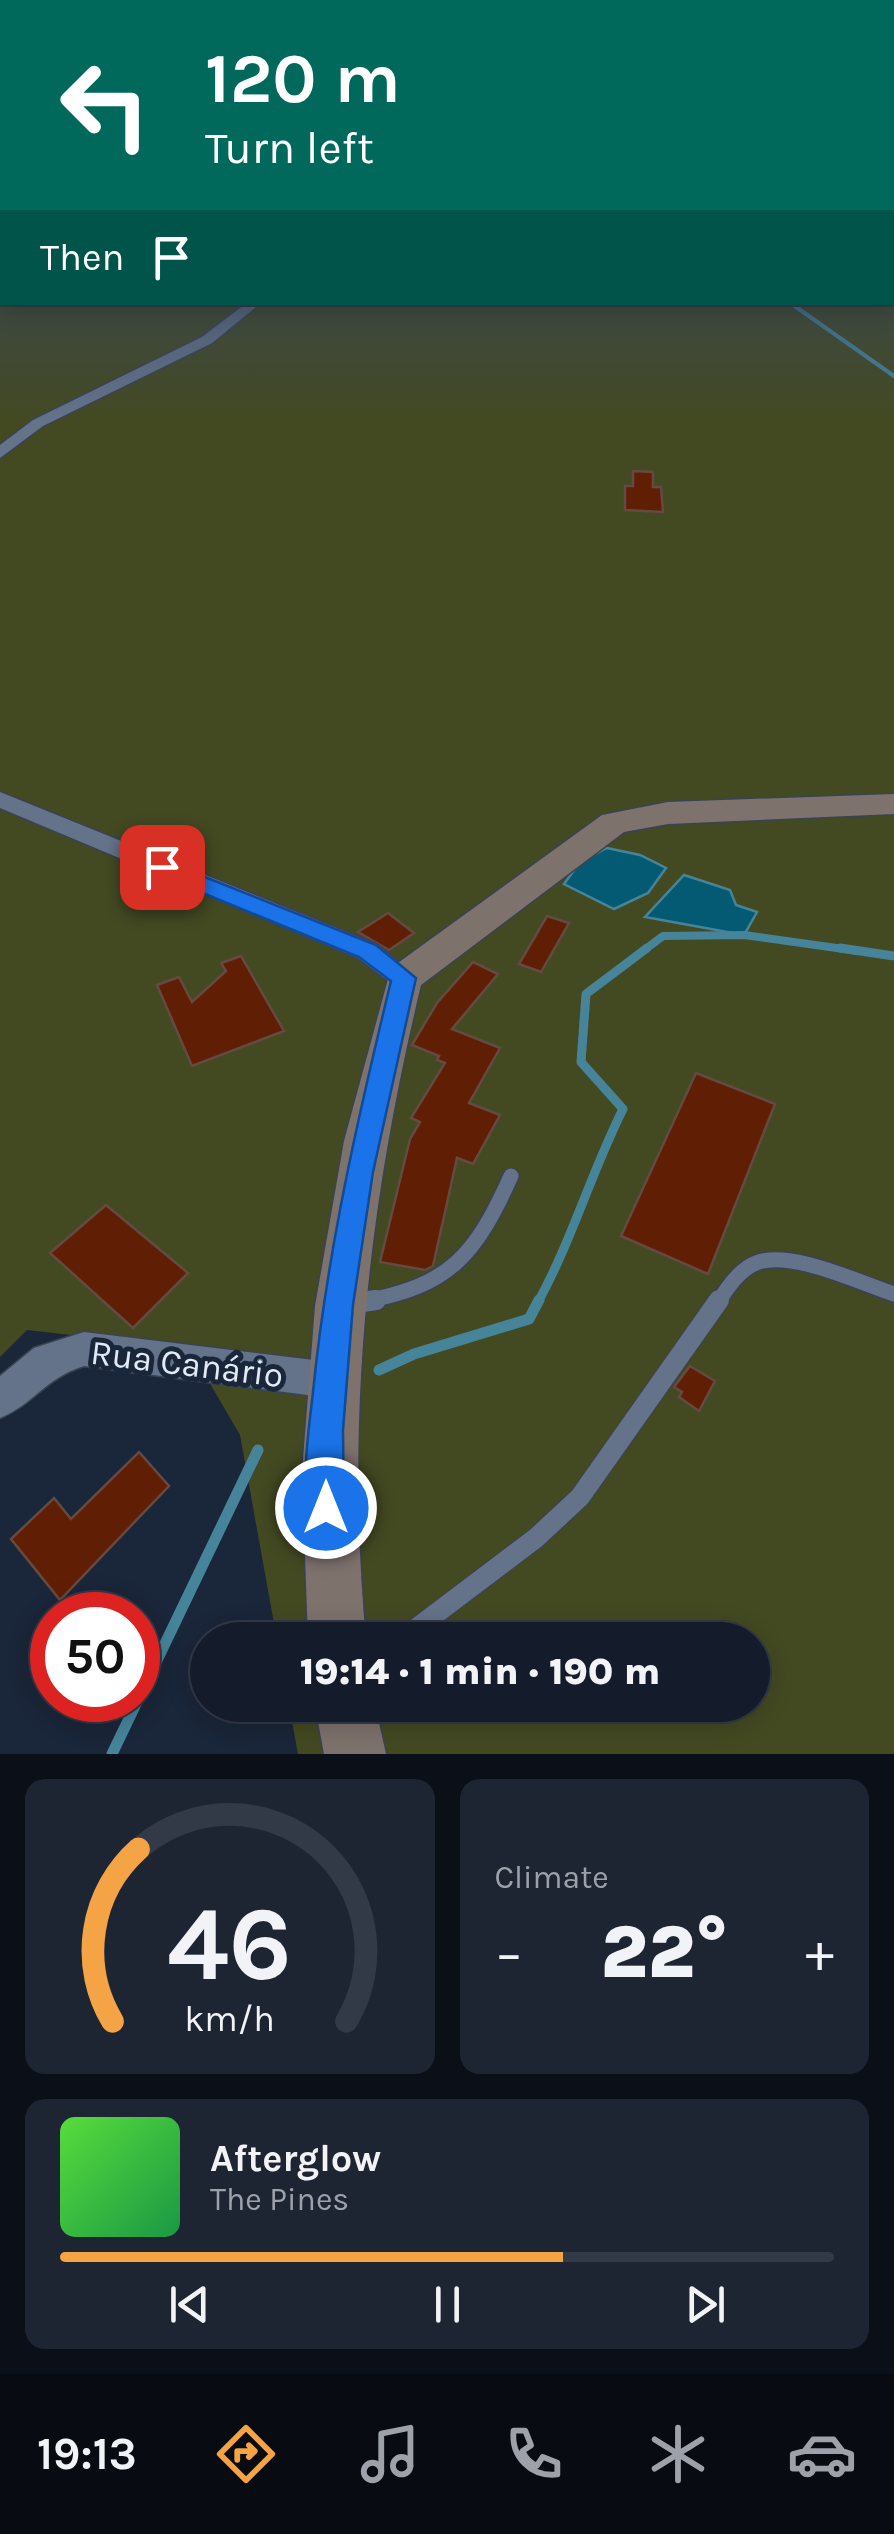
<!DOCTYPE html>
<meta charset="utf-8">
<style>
:root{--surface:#141c2b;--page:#1d2533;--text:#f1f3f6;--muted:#9da1a9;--line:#333a47;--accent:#f4a345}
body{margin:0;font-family:Karla,sans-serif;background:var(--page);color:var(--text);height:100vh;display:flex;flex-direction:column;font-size:38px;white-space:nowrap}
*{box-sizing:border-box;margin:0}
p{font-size:32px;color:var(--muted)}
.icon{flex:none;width:55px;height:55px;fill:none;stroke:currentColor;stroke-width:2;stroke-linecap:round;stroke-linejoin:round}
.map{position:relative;height:1754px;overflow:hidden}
.side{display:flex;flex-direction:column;gap:25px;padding:25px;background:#0b0f18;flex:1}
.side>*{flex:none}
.banner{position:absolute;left:0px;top:0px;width:895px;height:305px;box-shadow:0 5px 25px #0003,0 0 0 2px var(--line);background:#00695c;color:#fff;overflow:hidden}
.speed{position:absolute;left:30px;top:1592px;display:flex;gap:20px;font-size:50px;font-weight:700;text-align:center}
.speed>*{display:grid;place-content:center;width:130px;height:130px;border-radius:50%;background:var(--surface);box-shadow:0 5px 25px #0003,0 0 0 2px var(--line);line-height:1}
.speed .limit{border:15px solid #d22;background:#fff;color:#111}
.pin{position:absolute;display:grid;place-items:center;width:85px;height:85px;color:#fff;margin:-42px;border-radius:20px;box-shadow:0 5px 15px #0006}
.me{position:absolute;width:110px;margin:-55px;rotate:0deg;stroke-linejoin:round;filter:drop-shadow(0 0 8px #0008)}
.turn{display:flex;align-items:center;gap:35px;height:210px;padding:0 40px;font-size:45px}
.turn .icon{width:130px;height:130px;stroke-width:2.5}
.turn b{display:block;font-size:70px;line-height:85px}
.then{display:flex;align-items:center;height:95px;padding:0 40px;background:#0003;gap:20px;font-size:38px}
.big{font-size:75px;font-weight:800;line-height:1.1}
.side .tile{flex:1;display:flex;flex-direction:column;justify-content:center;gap:15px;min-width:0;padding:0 35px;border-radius:20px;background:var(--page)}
.side .dial{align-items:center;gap:0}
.dial svg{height:260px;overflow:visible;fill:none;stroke:var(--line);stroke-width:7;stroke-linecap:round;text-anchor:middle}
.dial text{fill:var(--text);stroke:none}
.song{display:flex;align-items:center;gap:30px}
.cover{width:120px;height:120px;border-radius:15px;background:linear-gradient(135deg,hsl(110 70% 55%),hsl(140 70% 35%))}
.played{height:10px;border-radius:5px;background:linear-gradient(90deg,var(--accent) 65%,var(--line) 65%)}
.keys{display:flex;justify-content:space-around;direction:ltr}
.heat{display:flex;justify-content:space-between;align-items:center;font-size:55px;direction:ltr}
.side .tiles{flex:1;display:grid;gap:25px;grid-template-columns:1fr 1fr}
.tile:last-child{grid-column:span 2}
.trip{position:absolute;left:190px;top:1622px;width:580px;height:100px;border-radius:50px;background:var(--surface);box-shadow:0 5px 25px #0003,0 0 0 2px var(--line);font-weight:800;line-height:100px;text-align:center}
.tab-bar{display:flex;height:160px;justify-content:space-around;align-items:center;background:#080b11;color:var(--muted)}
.tab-bar .icon{width:70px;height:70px}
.tab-bar .selected{color:var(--accent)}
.tab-bar b{font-size:45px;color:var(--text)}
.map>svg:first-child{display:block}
.green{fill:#434a22}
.water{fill:#045973;stroke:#46849a;stroke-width:2.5}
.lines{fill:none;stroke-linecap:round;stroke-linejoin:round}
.stream-far3{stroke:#46849a;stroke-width:4}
.stream-far2{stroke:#46849a;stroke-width:8}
.stream-far1{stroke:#46849a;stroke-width:9}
.stream{stroke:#46849a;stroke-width:11}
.building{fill:#601e05;stroke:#644a41;stroke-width:2.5}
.lane-far1-casing{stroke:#3a4353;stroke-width:18}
.lane-casing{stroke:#3a4353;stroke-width:22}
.street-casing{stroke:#3a4353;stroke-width:3}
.secondary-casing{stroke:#3a4353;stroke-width:3}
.highway-casing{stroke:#3a4353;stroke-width:3}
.lane-far1{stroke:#647389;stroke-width:15}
.lane{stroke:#647389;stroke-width:20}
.street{fill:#647389;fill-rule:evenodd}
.secondary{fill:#7e726d;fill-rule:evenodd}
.highway{fill:#bc712c;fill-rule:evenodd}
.route{fill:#1a73e8;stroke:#114b97;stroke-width:2.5}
.labels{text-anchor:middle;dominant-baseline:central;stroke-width:10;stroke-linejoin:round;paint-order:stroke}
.near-street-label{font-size:35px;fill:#e1eaf6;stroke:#1a2639}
</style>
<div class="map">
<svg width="894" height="1754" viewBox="0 0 894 1754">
<rect width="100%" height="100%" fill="#1a2639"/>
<!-- green -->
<path class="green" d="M 0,177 L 2,302 L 892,302 L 894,245 L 894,1754 L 298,1754 L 289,1705 L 752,1705 L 752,1640 L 277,1640 L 240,1435 L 194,1356 L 124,1341 L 27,1330 L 0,1357 Z"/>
<!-- water -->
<g class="water">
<path d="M 607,848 L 640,855 L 666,868 L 648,893 L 614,909 L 564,884 L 580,862 Z"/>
<path d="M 684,875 L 730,890 L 736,905 L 757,912 L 744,935 L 645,917 Z"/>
</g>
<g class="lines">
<!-- stream-far3 -->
<path class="stream-far3" d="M 789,302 L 894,376"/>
<!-- stream-far2 -->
<path class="stream-far2" d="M 643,951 L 663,936 L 744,935 L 858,951"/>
<!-- stream-far1 -->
<g class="stream-far1">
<path d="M 840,948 L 894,956"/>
<path d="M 538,1302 C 572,1240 591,1173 623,1109 L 581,1062 L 586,994 L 647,948"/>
</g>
<!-- stream -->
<g class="stream">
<path d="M 379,1370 L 414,1354 L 529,1319 L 539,1300"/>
<path d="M 112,1754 L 258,1450"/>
</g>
</g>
<!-- building -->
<g class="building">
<path d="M 633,471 L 653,472 L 653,487 L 661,487 L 663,512 L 625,510 L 625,486 L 633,486 Z"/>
<path d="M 388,913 L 414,933 L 389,950 L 358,932 Z"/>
<path d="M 547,916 L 569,923 L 541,972 L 519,964 Z"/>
<path d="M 241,956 L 284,1031 L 192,1066 L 157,985 L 179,977 L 192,1002 L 226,971 L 221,963 Z"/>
<path d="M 473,962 L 498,974 L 452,1029 L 500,1048 L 469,1103 L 500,1115 L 473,1164 L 457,1158 L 433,1266 L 425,1270 L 380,1262 L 410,1139 L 420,1122 L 411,1118 L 445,1063 L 437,1060 L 439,1056 L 412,1045 L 437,1003 Z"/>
<path d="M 696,1073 L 775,1104 L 708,1274 L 621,1236 Z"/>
<path d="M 106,1205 L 188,1273 L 133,1328 L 50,1253 Z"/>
<path d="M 690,1366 L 715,1381 L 699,1411 L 679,1397 L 682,1392 L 674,1387 Z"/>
<path d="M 139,1452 L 169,1486 L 60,1600 L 11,1539 L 54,1498 L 71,1519 Z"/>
</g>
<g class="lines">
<!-- lane-far1 casing -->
<g class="lane-far1-casing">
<g id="lane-far1">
<path d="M 361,1302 C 450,1286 475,1256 511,1176"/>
<path d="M 718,1302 C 728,1287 739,1270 756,1263 C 790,1249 860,1283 894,1294"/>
</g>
</g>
<!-- lane casing -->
<g class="lane-casing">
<g id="lane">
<path d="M 350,1304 L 376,1300"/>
<path d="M 401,1640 L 536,1538 L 580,1497 L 719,1300"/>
</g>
</g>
<!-- street casing -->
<g class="street-casing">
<g id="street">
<path d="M 248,302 L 262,302 L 212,343 L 43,426 L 0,458 L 0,445 L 33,420 L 202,337 Z"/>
<path d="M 0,792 L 376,944 L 418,978 L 414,985 L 394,985 L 358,958 L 0,808 Z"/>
<path d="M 84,1332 L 330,1362 L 343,1367 L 348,1380 L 343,1393 L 330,1398 L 84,1366 C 45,1378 34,1404 0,1418 L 0,1376 L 34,1348 Z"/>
</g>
</g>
<!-- secondary casing -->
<g class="secondary-casing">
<g id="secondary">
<path d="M 894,794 L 894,814 L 668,824 L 624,832 L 421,985 C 368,1206 345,1413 366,1640 L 308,1640 L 302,1472 L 315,1306 L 344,1141 L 391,968 L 602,815 L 668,802 Z"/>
<path d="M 315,1705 L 375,1705 L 386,1754 L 324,1754 Z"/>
</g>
</g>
<!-- highway casing -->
<g class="highway-casing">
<rect id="highway" x="892" y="213" width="2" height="12"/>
</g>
<!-- lane-far1 -->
<use href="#lane-far1" class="lane-far1"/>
<!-- lane -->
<use href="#lane" class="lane"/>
<!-- street -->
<use href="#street" class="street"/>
<!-- secondary -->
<use href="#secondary" class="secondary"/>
<!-- highway -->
<use href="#highway" class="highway"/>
</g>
<!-- sky -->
<linearGradient id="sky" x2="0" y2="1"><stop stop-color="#0e151f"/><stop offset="0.42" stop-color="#38475f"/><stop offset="1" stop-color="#38475f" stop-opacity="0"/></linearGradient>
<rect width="894" height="423" fill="url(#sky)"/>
<!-- route -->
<path class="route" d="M 162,860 L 376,945 L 416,978 L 373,1172 L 353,1305 L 343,1430 L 344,1508 L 339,1520 L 326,1525 L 313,1520 C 299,1484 309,1430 313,1392 C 327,1252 358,1117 391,981 L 359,957 L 154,873 L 151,867 Z"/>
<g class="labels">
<!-- near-street labels -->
<g class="near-street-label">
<text transform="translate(187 1364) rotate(7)">Rua Canário</text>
</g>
</g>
</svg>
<div class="speed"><div class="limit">50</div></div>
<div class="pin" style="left:162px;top:867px;background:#d93025"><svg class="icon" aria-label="arrive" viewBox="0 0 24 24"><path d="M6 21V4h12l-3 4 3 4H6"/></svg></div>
<svg class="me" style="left:326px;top:1508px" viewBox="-20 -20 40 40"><circle r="17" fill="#1a73e8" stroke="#fff" stroke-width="3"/><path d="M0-11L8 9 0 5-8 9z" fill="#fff"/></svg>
<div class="trip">19:14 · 1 min · 190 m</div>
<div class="banner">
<div class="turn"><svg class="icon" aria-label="left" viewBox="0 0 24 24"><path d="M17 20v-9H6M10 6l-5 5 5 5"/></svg><div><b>120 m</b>Turn left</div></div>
<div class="then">Then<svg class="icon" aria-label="arrive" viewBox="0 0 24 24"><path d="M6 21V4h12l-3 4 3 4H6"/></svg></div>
</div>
</div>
<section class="side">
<div class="tiles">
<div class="tile dial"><svg viewBox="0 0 100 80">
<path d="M14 69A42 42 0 1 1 86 69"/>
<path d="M14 69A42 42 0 0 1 22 16" stroke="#f4a345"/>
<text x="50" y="56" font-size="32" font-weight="700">46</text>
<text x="50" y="72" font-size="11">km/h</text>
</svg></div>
<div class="tile"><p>Climate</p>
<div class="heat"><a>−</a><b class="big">22°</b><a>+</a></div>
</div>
<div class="tile">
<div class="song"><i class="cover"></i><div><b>Afterglow</b><p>The Pines</p></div></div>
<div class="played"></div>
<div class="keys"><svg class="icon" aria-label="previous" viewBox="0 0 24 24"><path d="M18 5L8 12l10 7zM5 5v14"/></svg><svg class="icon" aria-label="pause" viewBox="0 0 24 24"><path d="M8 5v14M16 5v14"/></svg><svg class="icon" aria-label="next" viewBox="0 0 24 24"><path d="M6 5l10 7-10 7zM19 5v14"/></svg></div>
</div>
</div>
</section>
<nav class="tab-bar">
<b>19:13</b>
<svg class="icon selected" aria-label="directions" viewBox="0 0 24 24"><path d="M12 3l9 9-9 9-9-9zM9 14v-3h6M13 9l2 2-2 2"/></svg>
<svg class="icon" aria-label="music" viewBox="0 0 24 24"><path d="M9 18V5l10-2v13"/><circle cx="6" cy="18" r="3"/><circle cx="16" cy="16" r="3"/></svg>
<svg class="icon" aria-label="phone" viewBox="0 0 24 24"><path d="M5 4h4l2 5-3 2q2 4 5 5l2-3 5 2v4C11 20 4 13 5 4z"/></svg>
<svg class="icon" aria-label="climate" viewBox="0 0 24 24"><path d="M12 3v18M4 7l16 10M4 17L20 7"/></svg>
<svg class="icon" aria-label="car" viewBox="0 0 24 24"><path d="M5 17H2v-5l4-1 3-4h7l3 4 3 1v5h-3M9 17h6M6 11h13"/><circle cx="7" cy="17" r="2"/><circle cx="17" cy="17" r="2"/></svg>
</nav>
